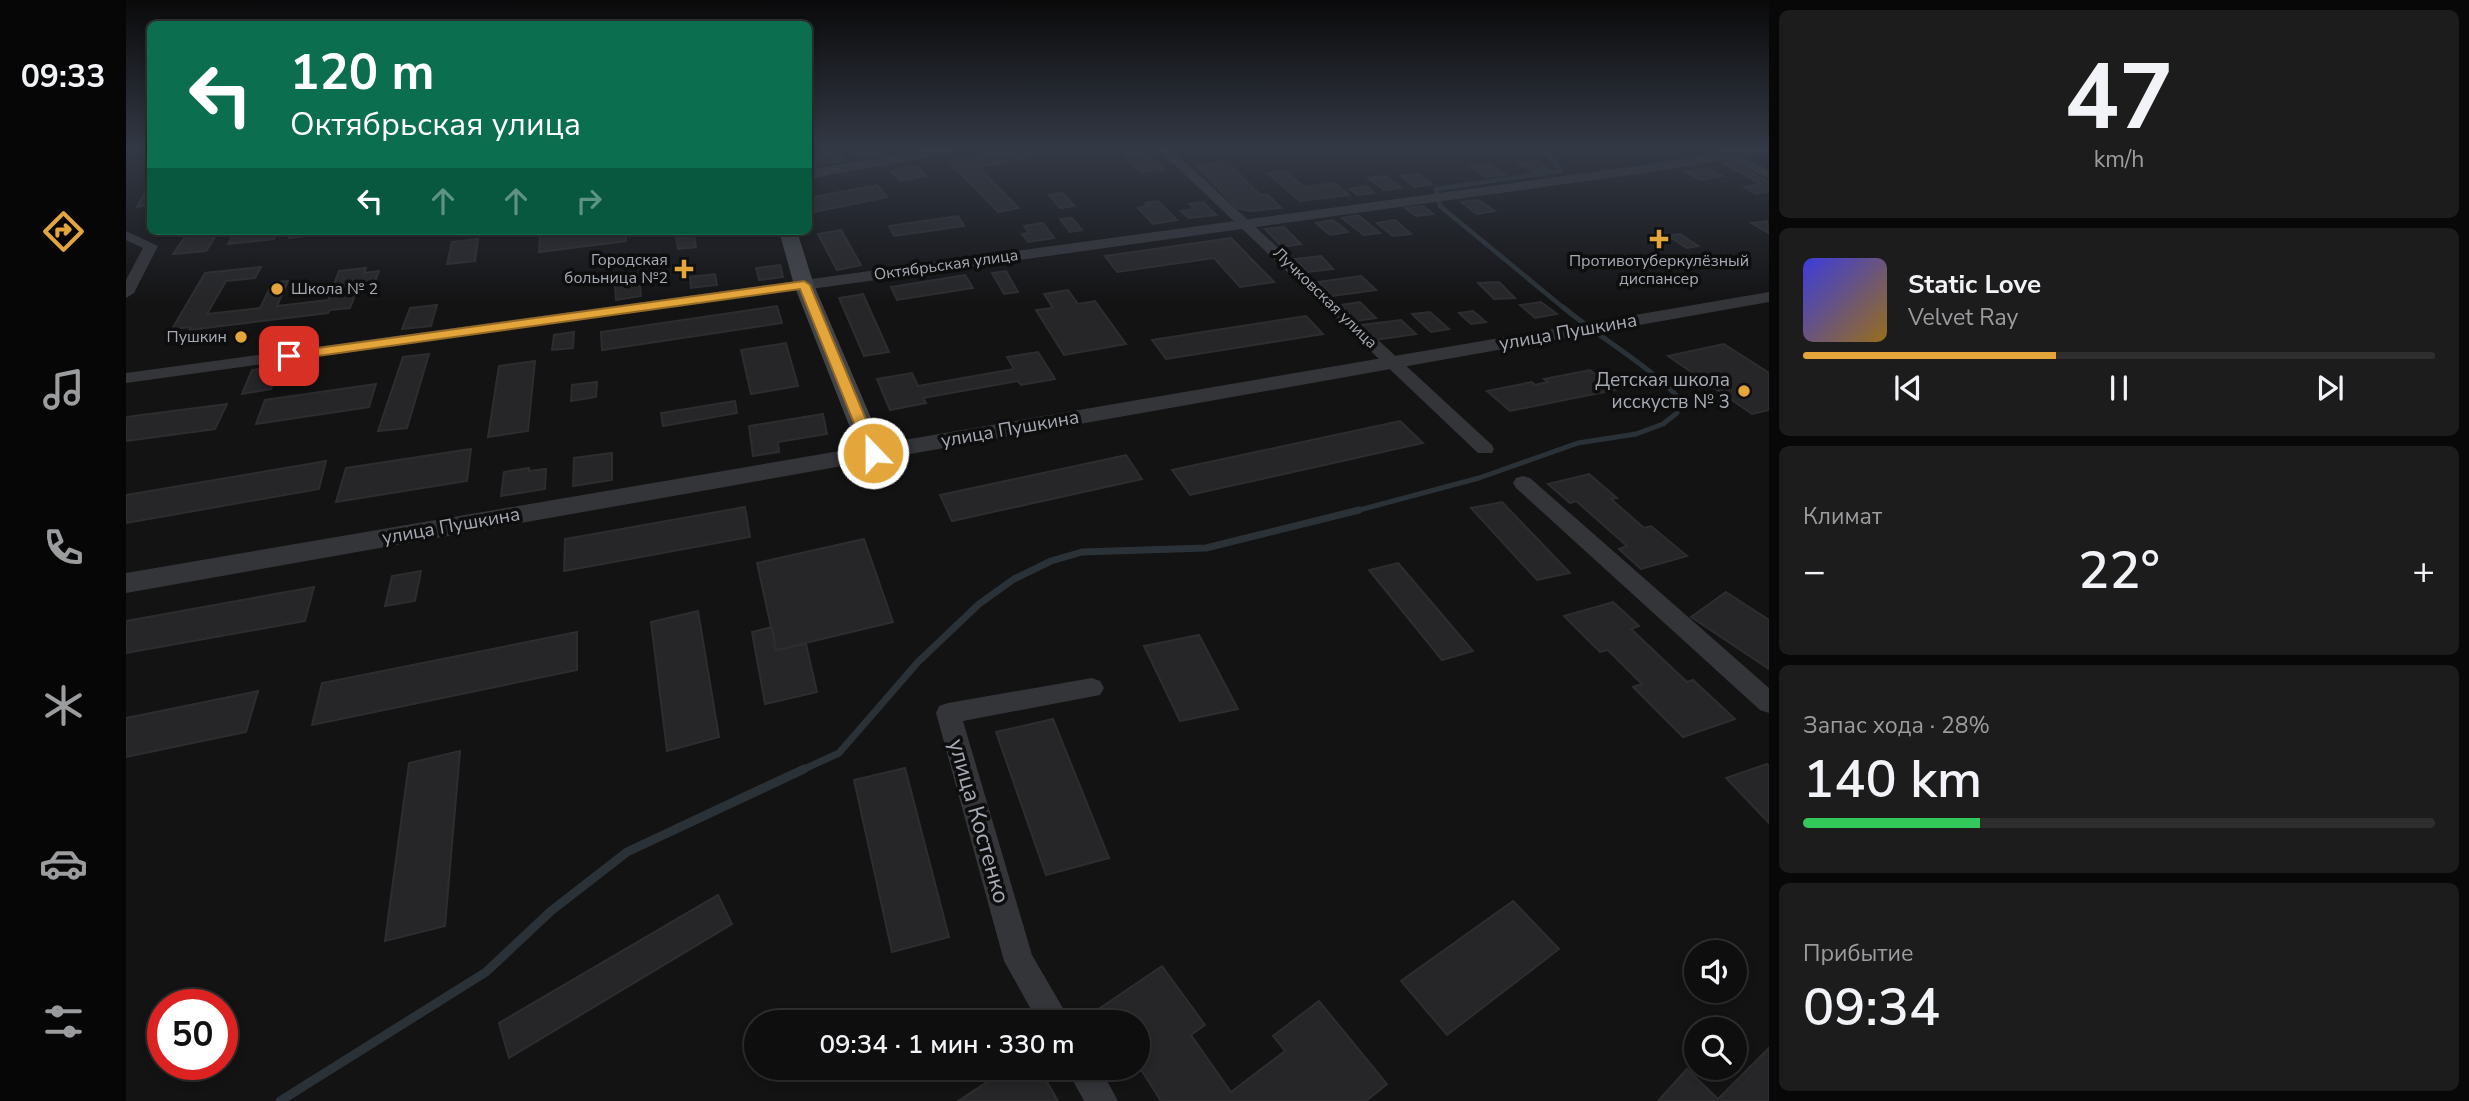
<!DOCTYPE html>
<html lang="ru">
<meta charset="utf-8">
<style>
:root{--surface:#0e0e0f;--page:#1c1c1d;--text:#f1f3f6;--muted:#9b9c9e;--line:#2e2e2f;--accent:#e4a53b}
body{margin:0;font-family:"Nunito Sans",sans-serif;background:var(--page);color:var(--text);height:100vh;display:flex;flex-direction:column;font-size:26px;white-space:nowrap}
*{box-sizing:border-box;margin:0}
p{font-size:23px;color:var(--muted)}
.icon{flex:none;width:38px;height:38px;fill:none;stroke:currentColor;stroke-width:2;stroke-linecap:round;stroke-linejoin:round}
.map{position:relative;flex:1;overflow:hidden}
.panel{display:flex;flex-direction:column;gap:10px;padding:10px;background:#080808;width:700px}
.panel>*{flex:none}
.hud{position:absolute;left:21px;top:21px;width:665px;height:214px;border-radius:10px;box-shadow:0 4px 10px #0003,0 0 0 2px var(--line);background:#0b6e4f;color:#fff;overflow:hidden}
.buttons{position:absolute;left:1558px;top:940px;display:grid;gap:14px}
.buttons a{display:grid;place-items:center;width:63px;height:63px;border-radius:50%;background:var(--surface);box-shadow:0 4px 10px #0003,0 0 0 2px var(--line);font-size:35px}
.speed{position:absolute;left:21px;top:989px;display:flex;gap:14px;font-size:35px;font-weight:700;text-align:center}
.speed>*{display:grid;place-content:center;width:91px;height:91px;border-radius:50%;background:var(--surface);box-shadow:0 4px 10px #0003,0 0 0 2px var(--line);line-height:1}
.speed .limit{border:10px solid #d22;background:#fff;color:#111}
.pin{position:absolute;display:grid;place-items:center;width:60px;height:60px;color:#fff;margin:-30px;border-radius:14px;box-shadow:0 4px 10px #0006}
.me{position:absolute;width:77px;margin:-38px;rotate:338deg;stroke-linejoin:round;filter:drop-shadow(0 0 5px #0008)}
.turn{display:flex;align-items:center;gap:24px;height:147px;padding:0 28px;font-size:32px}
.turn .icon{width:91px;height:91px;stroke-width:2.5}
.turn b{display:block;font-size:49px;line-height:60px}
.lanes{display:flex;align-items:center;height:66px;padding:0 28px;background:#0003;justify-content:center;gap:35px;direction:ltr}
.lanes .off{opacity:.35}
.big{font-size:52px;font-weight:600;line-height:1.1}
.panel .card{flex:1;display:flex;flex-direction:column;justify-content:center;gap:10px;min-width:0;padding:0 24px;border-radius:10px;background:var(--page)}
.panel .dial{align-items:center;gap:0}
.dial b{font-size:91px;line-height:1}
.song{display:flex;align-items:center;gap:21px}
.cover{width:84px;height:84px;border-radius:10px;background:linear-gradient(135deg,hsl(240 70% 55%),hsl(40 70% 35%))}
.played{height:7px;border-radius:4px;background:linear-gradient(90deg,var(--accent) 40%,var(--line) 40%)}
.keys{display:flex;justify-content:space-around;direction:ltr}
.heat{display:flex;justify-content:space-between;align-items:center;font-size:38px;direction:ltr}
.charge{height:10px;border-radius:5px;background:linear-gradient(90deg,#34c759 28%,var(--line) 0)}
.trip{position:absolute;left:618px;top:1010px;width:406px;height:70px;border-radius:35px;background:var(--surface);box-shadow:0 4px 10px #0003,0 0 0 2px var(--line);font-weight:600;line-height:70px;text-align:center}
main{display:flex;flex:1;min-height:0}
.dock{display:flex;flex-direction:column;width:126px;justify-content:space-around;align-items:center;background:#060606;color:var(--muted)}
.dock .icon{width:49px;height:49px}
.dock .selected{color:var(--accent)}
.dock b{font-size:32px;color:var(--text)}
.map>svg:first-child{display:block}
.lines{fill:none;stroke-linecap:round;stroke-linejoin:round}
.stream-far3{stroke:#2a3237;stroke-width:4.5}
.stream-far2{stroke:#2a3237;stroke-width:5}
.stream-far1{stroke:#2a3237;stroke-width:7}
.stream{stroke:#2a3237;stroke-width:9}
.building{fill:#262628;stroke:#2d2d30;stroke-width:2}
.minor{fill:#343539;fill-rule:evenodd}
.tertiary{fill:#343539;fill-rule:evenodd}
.secondary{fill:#424449;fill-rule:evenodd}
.route{fill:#e4a53b;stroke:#946b26;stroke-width:2}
.poi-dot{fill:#e4a53b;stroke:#0e0e0f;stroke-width:2.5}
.labels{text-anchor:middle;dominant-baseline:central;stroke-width:7;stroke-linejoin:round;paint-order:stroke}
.far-poi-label{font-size:16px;fill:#a5aab4;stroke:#0e0e0f;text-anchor:end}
.far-street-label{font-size:16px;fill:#a5aab4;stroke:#0e0e0f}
.street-label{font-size:19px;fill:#a5aab4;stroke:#0e0e0f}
.poi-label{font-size:19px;fill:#a5aab4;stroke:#0e0e0f;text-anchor:end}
.near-street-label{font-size:23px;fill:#a5aab4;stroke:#0e0e0f}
</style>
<main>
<nav class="dock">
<b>09:33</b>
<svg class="icon selected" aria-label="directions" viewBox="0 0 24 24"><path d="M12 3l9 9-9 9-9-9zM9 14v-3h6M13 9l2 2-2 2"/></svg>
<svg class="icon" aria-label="music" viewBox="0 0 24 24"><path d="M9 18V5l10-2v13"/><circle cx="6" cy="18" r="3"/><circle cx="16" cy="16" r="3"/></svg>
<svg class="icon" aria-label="phone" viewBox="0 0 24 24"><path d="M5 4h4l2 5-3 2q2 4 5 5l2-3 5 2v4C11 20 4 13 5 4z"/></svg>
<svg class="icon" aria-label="climate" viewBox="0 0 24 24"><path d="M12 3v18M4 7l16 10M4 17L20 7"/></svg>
<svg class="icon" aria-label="car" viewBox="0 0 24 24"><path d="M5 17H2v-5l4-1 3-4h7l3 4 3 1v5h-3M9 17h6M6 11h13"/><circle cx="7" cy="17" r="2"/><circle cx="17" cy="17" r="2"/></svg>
<svg class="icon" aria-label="filters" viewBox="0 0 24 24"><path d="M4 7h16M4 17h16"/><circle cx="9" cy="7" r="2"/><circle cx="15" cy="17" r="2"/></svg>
</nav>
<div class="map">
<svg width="1643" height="1101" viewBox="0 0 1643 1101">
<rect width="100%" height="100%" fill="#131314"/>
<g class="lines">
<!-- stream-far3 -->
<path class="stream-far3" d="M 1418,149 L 1435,171 L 1310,189 L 1314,206 L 1439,309"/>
<!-- stream-far2 -->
<path class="stream-far2" d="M 1226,512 L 1353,478 L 1452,443 L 1510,434 L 1537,424 L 1551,413 L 1554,399 C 1520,363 1475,339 1437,307"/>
<!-- stream-far1 -->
<path class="stream-far1" d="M 674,771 L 713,753 L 792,662 L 853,604 L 888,579 L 925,561 L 956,552 L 1080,548 L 1233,510"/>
<!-- stream -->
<path class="stream" d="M 154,1101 L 360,972 L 425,911 L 501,852 L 678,769"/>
</g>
<!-- building -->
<g class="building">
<path d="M 701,149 L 704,155 L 715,153 L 720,161 L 682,165 L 682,152 Z"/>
<path d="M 727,149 L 752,149 L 757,154 L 735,159 Z"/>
<path d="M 889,149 L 949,149 L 852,167 L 893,208 L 872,212 L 822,161 Z"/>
<path d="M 992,149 L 1016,149 L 1038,169 L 1014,172 Z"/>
<path d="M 1125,149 L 1164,149 L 1134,155 Z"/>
<path d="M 1410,161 L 1424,170 L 1406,172 L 1392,163 Z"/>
<path d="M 1101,162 L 1134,195 L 1141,194 L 1155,208 L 1124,211 L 1111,208 L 1070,165 Z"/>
<path d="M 1608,163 L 1643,182 L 1643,192 L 1630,194 L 1618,187 L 1635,184 L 1598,164 Z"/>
<path d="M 1363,164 L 1379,175 L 1360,177 L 1345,166 Z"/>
<path d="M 790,166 L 800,176 L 774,181 L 765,171 Z"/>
<path d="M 1581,168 L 1596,176 L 1575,180 L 1560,172 Z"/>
<path d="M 1159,171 L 1178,187 L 1208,183 L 1223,195 L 1174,201 L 1141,173 Z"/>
<path d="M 1292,174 L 1306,184 L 1289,187 L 1275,176 Z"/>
<path d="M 1259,176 L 1275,188 L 1258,190 L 1242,178 Z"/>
<path d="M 751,185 L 761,197 L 689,212 L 682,202 L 682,198 Z"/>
<path d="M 1240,186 L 1248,193 L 1232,195 L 1224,189 Z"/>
<path d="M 24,192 L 24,205 L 11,207 L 19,193 Z"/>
<path d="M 937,193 L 948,206 L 934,208 L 923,195 Z"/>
<path d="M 1352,200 L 1369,211 L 1351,214 L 1335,202 Z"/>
<path d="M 1032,201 L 1051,220 L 1027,224 L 1012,208 L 1022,206 L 1019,203 Z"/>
<path d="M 1077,202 L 1090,215 L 1063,218 L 1055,211 L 1069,209 L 1064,204 Z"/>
<path d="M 1297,206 L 1307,214 L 1290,216 L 1279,208 Z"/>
<path d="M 1232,215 L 1254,233 L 1238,235 L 1216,218 Z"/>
<path d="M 832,216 L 838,226 L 768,236 L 763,226 Z"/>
<path d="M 946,218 L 956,230 L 944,232 L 934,219 Z"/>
<path d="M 1207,220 L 1222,232 L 1204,235 L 1190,223 Z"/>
<path d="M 1269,220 L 1285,234 L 1267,236 L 1251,223 Z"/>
<path d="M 1641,221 L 1643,233 L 1625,223 Z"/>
<path d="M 917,223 L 928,238 L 902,242 L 896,234 L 903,233 L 898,226 Z"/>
<path d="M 1158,227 L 1175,244 L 1156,247 L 1139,229 Z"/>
<path d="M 715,230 L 735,265 L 711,270 L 692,234 Z"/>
<path d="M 63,231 L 93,231 L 80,251 L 47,254 Z"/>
<path d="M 109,231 L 152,231 L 148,239 L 102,244 Z"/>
<path d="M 166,231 L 222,231 L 163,238 Z"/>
<path d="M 456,231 L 500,231 L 500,241 L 413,252 L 414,236 Z"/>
<path d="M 1554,234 L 1572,246 L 1561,248 L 1542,236 Z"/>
<path d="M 568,235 L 570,247 L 552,249 L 550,237 Z"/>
<path d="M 1105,238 L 1148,282 L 1114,287 L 1088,258 L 991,272 L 979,256 Z"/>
<path d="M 352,239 L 349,261 L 321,264 L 326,242 Z"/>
<path d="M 1195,256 L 1207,269 L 1181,272 L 1169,259 Z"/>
<path d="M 654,265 L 657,277 L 633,280 L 630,268 Z"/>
<path d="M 135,267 L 129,278 L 100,281 L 81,314 L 134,308 L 147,282 L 162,281 L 151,306 L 202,300 L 213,271 L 240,268 L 238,273 L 253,271 L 247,286 L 232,288 L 224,308 L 204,310 L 202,313 L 63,330 L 65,327 L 46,329 L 79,273 Z"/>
<path d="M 880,271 L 892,292 L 878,294 L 866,273 Z"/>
<path d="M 589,274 L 591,285 L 565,288 L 564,277 Z"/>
<path d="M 513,275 L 515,296 L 490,300 L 489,286 L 497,285 L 497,277 Z"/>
<path d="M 839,275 L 847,288 L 771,300 L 765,287 Z"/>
<path d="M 1235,276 L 1250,290 L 1206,296 L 1192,282 Z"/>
<path d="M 1373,282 L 1389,298 L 1368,299 L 1352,283 Z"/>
<path d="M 942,290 L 952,304 L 969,301 L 1000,344 L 938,355 L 910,310 L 927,308 L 918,294 Z"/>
<path d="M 737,294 L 763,352 L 738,356 L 713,298 Z"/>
<path d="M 1234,302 L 1250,318 L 1230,321 L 1215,305 Z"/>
<path d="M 1415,302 L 1431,314 L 1409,318 L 1394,305 Z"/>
<path d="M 311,305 L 305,326 L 276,329 L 284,308 Z"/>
<path d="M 651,306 L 656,323 L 476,350 L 475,332 Z"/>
<path d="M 1347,311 L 1360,322 L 1345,324 L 1333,313 Z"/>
<path d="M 1304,312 L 1323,329 L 1305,332 L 1286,314 Z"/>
<path d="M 1180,316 L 1197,334 L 1040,359 L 1026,340 Z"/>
<path d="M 1275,320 L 1290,334 L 1249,340 L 1235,325 Z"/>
<path d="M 448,332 L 447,348 L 426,350 L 428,335 Z"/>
<path d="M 660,343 L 672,386 L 625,394 L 615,350 Z"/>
<path d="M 1598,344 L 1643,373 L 1643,410 L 1626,414 L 1542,356 Z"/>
<path d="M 912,352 L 929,379 L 895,385 L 892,381 L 797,398 L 800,403 L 764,410 L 751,379 L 786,373 L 792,386 L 888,369 L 881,357 Z"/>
<path d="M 303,354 L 281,428 L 252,431 L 277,357 Z"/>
<path d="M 409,361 L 402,431 L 362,437 L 373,366 Z"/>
<path d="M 155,366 L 145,389 L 116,394 L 126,370 Z"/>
<path d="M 1464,370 L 1489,390 L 1384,411 L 1361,391 L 1406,382 L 1409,385 L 1422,382 L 1418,379 Z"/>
<path d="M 471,382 L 470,397 L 445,401 L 446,385 Z"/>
<path d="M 250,384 L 243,407 L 130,424 L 139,400 Z"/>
<path d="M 609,401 L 611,413 L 537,426 L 535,413 Z"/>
<path d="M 101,404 L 89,429 L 0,441 L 0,417 Z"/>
<path d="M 697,414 L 701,434 L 652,442 L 653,452 L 627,456 L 623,426 Z"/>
<path d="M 1274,421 L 1297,443 L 1064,495 L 1046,470 Z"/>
<path d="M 345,449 L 341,481 L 210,502 L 220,468 Z"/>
<path d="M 486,453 L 486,480 L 447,486 L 448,458 Z"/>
<path d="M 1000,455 L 1016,479 L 826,521 L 814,495 Z"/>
<path d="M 200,461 L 193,489 L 0,523 L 0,495 Z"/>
<path d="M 403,468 L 403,471 L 420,469 L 419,489 L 375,496 L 378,472 Z"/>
<path d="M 1463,474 L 1491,498 L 1485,499 L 1518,528 L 1525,526 L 1561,556 L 1515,569 L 1493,549 L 1501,546 L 1450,501 L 1444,503 L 1422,484 Z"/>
<path d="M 1376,502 L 1444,573 L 1411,580 L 1345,508 Z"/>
<path d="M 619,507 L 624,537 L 438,571 L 439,539 Z"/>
<path d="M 738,539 L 767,622 L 650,650 L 631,563 Z"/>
<path d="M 1272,563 L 1347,651 L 1316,660 L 1243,570 Z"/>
<path d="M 295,571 L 289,601 L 259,606 L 266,576 Z"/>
<path d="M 188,587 L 179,621 L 0,653 L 0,621 Z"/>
<path d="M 1600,592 L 1643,620 L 1643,669 L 1565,617 Z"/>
<path d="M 1487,602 L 1513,626 L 1505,629 L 1561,682 L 1567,680 L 1609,719 L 1557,737 L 1507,687 L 1516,684 L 1482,650 L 1474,652 L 1438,616 Z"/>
<path d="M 572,611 L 593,737 L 541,751 L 525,622 Z"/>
<path d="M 646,627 L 650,650 L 680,644 L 691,692 L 639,704 L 626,632 Z"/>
<path d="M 451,632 L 451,670 L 186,725 L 196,683 Z"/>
<path d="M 1073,635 L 1112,709 L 1054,721 L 1018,646 Z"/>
<path d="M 132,691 L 120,732 L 0,757 L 0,718 Z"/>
<path d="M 927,719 L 983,858 L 920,875 L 870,732 Z"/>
<path d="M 334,751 L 319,926 L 259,941 L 283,763 Z"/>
<path d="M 1641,764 L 1643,766 L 1643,823 L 1600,778 Z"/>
<path d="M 779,768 L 823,937 L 766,952 L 728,780 Z"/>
<path d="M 592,895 L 606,924 L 383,1058 L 373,1023 Z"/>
<path d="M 1387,901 L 1433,949 L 1321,1035 L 1275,981 Z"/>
<path d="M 1036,966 L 1079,1025 L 1065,1035 L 1105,1092 L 1159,1051 L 1147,1036 L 1193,1001 L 1261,1084 L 1240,1101 L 1035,1101 L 1012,1065 L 1012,1022 L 983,1022 L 974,1008 Z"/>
<path d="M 1643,1048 L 1643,1101 L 1532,1101 L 1561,1069 L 1592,1099 Z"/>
<path d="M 883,1068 L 913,1068 L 932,1101 L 832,1101 Z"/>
</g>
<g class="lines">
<!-- minor -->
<g class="minor">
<path d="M 1032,149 L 1045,149 L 1366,445 L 1368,449 L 1366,453 L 1352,453 Z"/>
<path d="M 1587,149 L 1602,149 L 1643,170 L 1643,179 Z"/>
<path d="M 0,231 L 32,246 L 8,293 L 0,298 L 0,280 L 17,248 L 0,240 Z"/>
<path d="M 678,280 L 683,282 L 686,285 L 683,288 L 0,383 L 0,373 Z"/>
<path d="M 1397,476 L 1404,478 L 1643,688 L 1643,713 L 1634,710 L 1390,488 L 1387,483 L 1390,478 Z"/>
<path d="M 966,678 L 974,681 L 978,688 L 974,695 L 837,721 L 906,955 L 945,1022 L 912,1022 L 878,961 L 810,713 L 813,706 L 822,703 Z"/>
<path d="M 940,1068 L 974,1068 L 992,1101 L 958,1101 Z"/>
</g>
<!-- tertiary -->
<g class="tertiary">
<path d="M 804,149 L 833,149 L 826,153 L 682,179 L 682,170 Z"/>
<path d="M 1615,149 L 1643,149 L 1643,153 L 1511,174 L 678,290 L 669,285 L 678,280 L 1511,166 Z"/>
<path d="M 1643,292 L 1643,302 L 0,593 L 0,573 Z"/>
</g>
<!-- secondary -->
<path class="secondary" d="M 653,231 L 671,231 L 688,285 L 760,453 L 756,459 L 747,461 L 738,459 L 734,453 L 668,285 Z"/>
</g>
<!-- sky -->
<linearGradient id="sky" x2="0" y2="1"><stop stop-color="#0a0a0b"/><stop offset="0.49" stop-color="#333945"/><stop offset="1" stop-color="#333945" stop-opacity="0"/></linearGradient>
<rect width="1643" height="303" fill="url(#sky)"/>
<!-- route -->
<path class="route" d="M 678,281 L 684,285 L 754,453 L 752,456 L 747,458 L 740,453 L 674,289 L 163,360 L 156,356 L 163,352 Z"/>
<!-- markers -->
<g class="poi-dot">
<path d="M1529.5 228.5h7v7h7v7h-7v7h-7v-7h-7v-7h7z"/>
<path d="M554.5 258.5h7v7h7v7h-7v7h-7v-7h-7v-7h7z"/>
<circle cx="151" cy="289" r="7"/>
<circle cx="115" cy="337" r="7"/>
<circle cx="1618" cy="391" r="7"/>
</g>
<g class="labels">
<!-- far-poi labels -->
<g class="far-poi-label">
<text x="542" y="260">Городская<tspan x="542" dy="18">больница №2</tspan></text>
<text x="1533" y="261" text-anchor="middle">Противотуберкулёзный<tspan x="1533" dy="18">диспансер</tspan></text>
<text x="165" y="289" text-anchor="start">Школа № 2</text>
<text x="101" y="337">Пушкин</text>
</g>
<!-- far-street labels -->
<g class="far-street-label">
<text transform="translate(820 265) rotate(-8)">Октябрьская улица</text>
<text transform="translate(1199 298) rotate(44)">Лучковская улица</text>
</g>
<!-- street labels -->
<g class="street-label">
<text transform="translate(1442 332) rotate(-10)">улица Пушкина</text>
<text transform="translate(884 429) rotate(-10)">улица Пушкина</text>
<text transform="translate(325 526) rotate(-10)">улица Пушкина</text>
</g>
<!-- poi labels -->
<g class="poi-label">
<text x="1604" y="380">Детская школа<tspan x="1604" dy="22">исскуств № 3</tspan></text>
</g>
<!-- near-street labels -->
<g class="near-street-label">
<text transform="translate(853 821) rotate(74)">улица Костенко</text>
</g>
</g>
</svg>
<div class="buttons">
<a><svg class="icon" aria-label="sound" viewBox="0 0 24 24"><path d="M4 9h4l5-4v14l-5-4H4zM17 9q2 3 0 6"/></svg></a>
<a><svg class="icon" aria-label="search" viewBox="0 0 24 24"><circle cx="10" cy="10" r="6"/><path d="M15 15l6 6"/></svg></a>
</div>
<div class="speed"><div class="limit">50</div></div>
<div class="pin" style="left:163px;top:356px;background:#d93025"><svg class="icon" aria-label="arrive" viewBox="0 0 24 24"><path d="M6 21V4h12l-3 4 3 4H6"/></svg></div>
<svg class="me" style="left:747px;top:453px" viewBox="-20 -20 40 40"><circle r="17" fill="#e4a53b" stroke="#fff" stroke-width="3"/><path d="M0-11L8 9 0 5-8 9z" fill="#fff"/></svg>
<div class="trip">09:34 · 1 мин · 330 m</div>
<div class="hud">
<div class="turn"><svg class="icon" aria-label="left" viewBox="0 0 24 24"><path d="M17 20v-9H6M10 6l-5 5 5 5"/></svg><div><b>120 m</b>Октябрьская улица</div></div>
<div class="lanes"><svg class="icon" aria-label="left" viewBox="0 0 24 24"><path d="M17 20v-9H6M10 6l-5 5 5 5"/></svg><svg class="icon off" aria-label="ahead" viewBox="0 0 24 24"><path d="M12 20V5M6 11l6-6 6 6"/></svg><svg class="icon off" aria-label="ahead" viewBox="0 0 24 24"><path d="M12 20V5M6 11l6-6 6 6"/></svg><svg class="icon off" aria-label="right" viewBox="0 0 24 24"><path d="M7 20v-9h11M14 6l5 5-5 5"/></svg></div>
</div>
</div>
<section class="panel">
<div class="card dial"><b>47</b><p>km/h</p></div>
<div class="card">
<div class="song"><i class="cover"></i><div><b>Static Love</b><p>Velvet Ray</p></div></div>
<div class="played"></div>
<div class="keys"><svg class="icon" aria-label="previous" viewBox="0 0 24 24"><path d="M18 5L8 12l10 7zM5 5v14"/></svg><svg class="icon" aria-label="pause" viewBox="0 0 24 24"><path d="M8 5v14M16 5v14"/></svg><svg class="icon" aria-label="next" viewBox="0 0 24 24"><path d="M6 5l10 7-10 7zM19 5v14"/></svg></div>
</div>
<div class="card"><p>Климат</p>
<div class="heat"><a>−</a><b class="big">22°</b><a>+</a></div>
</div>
<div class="card"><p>Запас хода · 28%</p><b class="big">140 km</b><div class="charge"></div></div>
<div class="card"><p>Прибытие</p><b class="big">09:34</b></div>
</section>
</main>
